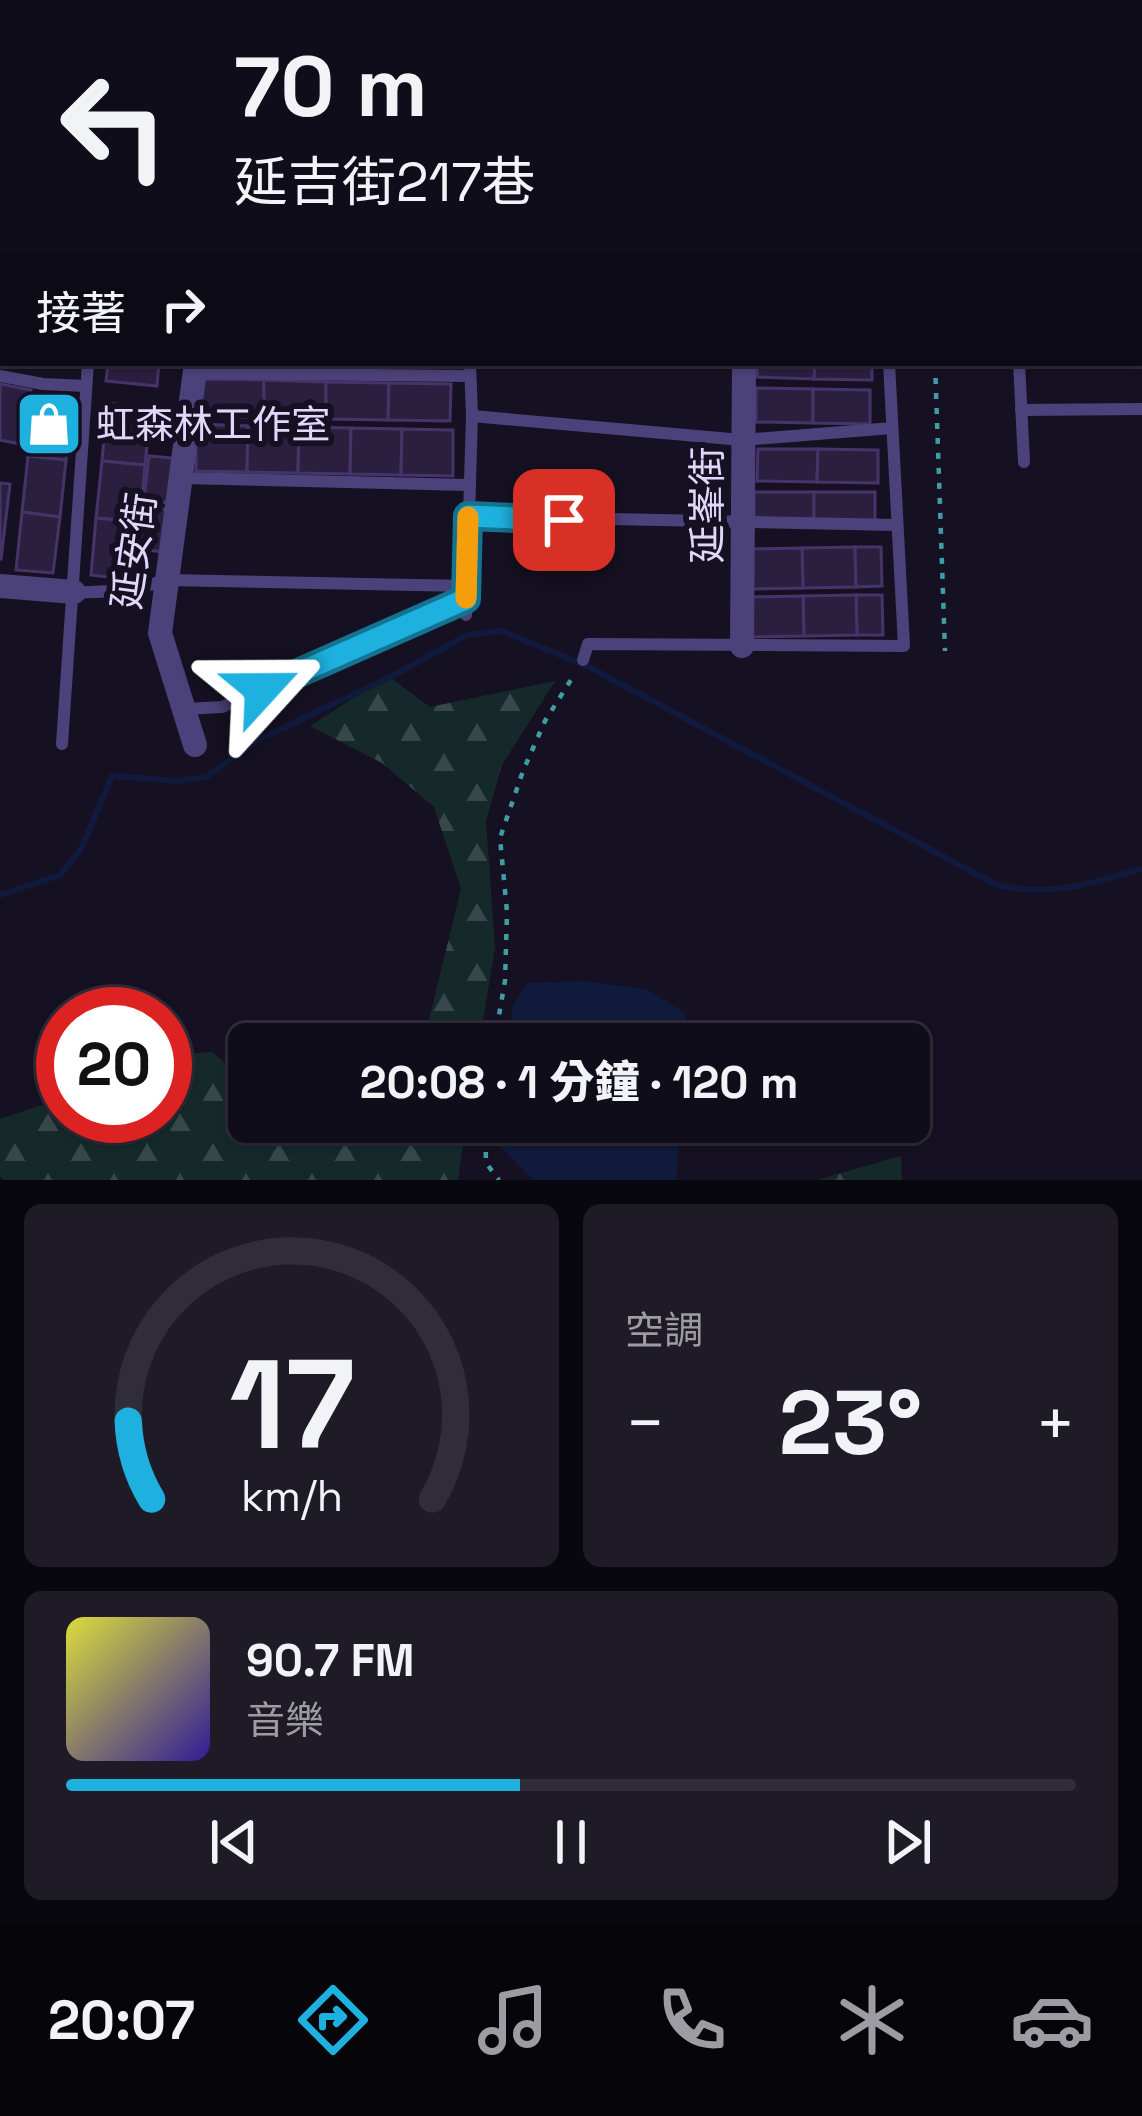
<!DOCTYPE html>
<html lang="zh-TW">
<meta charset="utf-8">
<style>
:root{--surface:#100d1a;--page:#1e1b27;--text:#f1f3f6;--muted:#9c9ca2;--line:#302d39;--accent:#1eb1df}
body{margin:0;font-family:"Space Grotesk","Noto Sans TC",sans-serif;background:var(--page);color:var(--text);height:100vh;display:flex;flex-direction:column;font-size:45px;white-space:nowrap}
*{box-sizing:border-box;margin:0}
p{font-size:39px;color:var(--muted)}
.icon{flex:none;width:66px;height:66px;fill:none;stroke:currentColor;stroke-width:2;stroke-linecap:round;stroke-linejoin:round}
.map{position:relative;height:1180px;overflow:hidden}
.drawer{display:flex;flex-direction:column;gap:24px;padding:24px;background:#09070e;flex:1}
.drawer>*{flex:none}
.top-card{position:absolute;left:0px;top:0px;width:1143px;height:366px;box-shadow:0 3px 9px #0004,0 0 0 3px var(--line);background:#100d1a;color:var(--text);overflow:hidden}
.speed{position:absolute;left:36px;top:987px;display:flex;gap:24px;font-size:60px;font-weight:700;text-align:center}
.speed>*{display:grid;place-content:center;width:156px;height:156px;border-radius:50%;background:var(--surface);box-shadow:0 3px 9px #0004,0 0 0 3px var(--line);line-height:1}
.speed .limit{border:18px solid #d22;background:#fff;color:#111}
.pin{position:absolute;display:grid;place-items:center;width:102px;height:102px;color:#fff;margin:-51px;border-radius:24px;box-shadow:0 6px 18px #0006}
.me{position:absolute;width:132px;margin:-66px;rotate:66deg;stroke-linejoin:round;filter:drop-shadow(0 0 9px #0008)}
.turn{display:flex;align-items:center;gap:42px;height:252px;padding:0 36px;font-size:54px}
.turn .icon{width:156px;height:156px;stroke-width:2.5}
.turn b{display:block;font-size:84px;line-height:102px}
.then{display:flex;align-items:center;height:114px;padding:0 36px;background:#0003;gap:24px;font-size:45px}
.big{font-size:90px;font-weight:800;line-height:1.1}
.drawer .widget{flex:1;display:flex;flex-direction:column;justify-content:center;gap:18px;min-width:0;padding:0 42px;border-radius:18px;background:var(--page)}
.drawer .dial{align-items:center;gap:0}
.dial svg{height:312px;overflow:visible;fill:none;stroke:var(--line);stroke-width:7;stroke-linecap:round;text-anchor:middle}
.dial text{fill:var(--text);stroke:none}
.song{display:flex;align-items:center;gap:36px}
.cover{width:144px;height:144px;border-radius:18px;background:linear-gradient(135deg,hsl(60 70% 55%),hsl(250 70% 35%))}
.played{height:12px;border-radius:6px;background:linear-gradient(90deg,var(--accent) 45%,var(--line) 45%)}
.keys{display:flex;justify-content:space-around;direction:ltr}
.heat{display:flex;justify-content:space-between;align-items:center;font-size:66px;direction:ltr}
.drawer .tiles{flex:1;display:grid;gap:24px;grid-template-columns:1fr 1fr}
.widget:last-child{grid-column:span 2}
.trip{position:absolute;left:228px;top:1023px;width:702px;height:120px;border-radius:18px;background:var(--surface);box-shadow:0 3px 9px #0004,0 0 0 3px var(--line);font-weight:800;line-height:120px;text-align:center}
.tab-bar{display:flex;height:192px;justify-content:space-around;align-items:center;background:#06050a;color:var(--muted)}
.tab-bar .icon{width:84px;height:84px}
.tab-bar .active{color:var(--accent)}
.tab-bar b{font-size:54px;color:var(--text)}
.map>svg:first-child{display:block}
.forest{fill:url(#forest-firs)}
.water{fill:#101a3c}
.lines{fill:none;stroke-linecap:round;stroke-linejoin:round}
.stream{stroke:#101a3c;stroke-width:6}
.building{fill:#2b1f40;stroke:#463469;stroke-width:3}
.path{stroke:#3e9ea6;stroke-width:4.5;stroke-dasharray:6 9;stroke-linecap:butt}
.lane{stroke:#4c427b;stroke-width:12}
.street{stroke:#4c427b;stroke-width:24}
.route-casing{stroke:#147391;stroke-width:30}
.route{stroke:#1eb1df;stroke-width:21}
.slow{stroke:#f59e0b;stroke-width:21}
.labels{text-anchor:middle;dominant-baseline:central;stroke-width:12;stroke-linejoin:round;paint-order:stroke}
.poi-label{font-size:39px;fill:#e0d7fa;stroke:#161122;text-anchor:start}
.street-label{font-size:39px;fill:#e0d7fa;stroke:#161122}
</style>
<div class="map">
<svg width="1142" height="1180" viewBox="0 0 1142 1180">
<defs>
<pattern id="forest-firs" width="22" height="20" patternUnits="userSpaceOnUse" patternTransform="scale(3)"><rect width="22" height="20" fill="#15292b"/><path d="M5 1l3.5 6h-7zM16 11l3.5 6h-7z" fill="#37474b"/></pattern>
</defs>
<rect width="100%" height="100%" fill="#161122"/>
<!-- forest -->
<g class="forest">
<path d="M 388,676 L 430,707 L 555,681 L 502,765 L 486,821 L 495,948 L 479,1044 L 386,1044 L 426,1032 L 461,889 L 434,807 L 382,763 L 310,726 Z"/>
<path d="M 212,1052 L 249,1082 L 249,1122 L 466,1122 L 458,1180 L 3,1180 L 0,1176 L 0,1119 L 63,1098 L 63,1116 L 165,1116 L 165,1055 Z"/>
<path d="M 901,1156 L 902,1180 L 817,1180 Z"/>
</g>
<!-- water -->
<g class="water">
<path d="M 582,981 L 647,989 L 686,1014 L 685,1044 L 510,1044 L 512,1007 L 528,983 Z"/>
<path d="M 504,1122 L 681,1122 L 676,1180 L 533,1180 L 501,1147 Z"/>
</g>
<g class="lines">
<!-- stream -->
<path class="stream" d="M 0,895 L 60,875 L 81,849 L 112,776 L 177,781 L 206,777 L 258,740 L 396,674 L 467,635 L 502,631 L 589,667 L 997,885 C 1055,897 1086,884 1142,869"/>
</g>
<!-- building -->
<g class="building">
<path d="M 108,363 L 159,363 L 157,386 L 106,381 Z"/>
<path d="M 758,363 L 815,363 L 814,379 L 757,377 Z"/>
<path d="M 815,363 L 872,363 L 872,380 L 814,379 Z"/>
<path d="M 202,379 L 264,380 L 264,418 L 201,416 Z"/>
<path d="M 264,380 L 326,382 L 326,419 L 264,418 Z"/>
<path d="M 326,382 L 389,383 L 388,420 L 326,419 Z"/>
<path d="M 389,383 L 451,384 L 450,421 L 388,420 Z"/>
<path d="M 0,384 L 31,390 L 20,444 L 0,440 Z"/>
<path d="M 756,388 L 813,389 L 813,423 L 756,422 Z"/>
<path d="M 813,389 L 870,390 L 870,424 L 813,423 Z"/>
<path d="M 35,399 L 72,403 L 66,460 L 28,456 Z"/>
<path d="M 107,403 L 151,408 L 145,465 L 102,461 Z"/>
<path d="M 196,424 L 248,426 L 247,472 L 196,471 Z"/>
<path d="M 248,426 L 299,427 L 298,473 L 247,472 Z"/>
<path d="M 299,427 L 351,428 L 350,474 L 298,473 Z"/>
<path d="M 351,428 L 402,429 L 401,475 L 350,474 Z"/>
<path d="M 402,429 L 453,430 L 453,476 L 401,475 Z"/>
<path d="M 758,449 L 818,449 L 817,482 L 757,481 Z"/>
<path d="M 818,449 L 878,450 L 878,483 L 817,482 Z"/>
<path d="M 28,456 L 66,460 L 60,517 L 22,512 Z"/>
<path d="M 149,456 L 173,458 L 168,503 L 144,500 Z"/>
<path d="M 102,461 L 145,465 L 140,522 L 96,518 Z"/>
<path d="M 0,483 L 10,484 L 1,559 L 0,559 Z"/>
<rect x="754" y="492" width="60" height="33"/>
<path d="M 814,492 L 875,492 L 875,526 L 814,525 Z"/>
<path d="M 143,507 L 167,509 L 163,552 L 139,549 Z"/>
<path d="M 22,512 L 60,517 L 53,573 L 16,570 Z"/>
<path d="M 96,518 L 140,522 L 134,580 L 91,575 Z"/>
<path d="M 855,547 L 856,587 L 803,588 L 802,548 Z"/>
<path d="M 855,547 L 881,547 L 882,586 L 856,587 Z"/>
<path d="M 802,548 L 803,588 L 750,589 L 749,549 Z"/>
<path d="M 856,595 L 882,595 L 883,635 L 857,635 Z"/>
<path d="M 856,595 L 857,635 L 804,636 L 803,596 Z"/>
<path d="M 803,596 L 804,636 L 751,637 L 750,597 Z"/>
</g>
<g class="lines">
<!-- path -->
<g class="path">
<path d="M 935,363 L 945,651"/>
<path d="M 494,1044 L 505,981 L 507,912 L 500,838 L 523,771 L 545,721 L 574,675"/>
<path d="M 485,1122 L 486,1163 L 499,1180"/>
</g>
<!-- lane -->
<g class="lane">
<path d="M 785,3 L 786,0"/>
<path d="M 1140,271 L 1142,271"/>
<path d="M 0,291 L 3,291"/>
<path d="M 1019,363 L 1024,462"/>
<path d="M 195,373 L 470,376"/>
<path d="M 0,376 L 43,384 L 86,386"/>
<path d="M 1021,410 L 1142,409"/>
<path d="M 472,416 L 742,440 L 892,428"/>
<path d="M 181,478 L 468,485"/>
<path d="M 468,516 L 897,525"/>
<path d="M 74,592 C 107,593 136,590 167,580 L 466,586"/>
<path d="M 466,615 L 472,416 L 470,363"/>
<path d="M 583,660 L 588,644 L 904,646 L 889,363"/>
<path d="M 185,709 L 222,707 L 466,599"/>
<path d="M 62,744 L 88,363"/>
</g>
<!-- street -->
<g class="street">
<path d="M 747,0 L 747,3"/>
<path d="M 1000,0 L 1000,3"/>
<path d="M 247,3 L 247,0"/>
<path d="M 481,3 L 481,0"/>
<path d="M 0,71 L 3,71"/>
<path d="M 1140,126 L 1142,126"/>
<path d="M 0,586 L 74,592"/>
<path d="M 742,646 L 744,363"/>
<path d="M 195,745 L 160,633 L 196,363"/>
</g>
</g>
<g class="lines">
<!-- route casing -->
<g class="route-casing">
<path id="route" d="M 262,689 L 466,599 L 468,516 L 564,520"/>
</g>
<!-- route -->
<use href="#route" class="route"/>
<!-- slow -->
<path class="slow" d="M 466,598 L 468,517"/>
</g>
<!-- icons -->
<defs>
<g id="shop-square" transform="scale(3.45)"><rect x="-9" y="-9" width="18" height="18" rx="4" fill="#1eb1df" stroke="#161122"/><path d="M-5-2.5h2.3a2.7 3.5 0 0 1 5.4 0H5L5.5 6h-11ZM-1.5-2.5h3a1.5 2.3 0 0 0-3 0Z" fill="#fff"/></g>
</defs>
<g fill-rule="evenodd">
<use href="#shop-square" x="49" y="424"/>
</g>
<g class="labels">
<!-- poi labels -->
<g class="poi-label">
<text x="96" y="424">虹森林工作室</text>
</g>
<!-- street labels -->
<g class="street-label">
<text transform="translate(707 505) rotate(-90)">延峯街</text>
<text transform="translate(134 551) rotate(-82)">延安街</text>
</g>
</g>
</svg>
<div class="speed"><div class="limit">20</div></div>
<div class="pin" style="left:564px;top:520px;background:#d93025"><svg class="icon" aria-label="arrive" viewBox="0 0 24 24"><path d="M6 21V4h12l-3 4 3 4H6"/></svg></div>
<svg class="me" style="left:262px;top:689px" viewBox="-20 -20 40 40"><path d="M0-17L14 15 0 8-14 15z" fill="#1eb1df" stroke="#fff" stroke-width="4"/></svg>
<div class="trip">20:08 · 1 分鐘 · 120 m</div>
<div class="top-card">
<div class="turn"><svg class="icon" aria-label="left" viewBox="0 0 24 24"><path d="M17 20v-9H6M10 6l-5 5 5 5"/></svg><div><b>70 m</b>延吉街217巷</div></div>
<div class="then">接著<svg class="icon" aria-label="right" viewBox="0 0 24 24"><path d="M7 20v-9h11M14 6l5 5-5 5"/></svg></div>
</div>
</div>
<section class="drawer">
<div class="tiles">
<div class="widget dial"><svg viewBox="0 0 100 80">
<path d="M14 69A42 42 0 1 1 86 69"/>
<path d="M14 69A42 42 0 0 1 8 49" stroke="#1eb1df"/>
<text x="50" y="56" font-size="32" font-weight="700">17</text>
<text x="50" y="72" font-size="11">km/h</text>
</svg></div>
<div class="widget"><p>空調</p>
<div class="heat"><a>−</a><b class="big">23°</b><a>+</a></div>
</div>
<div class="widget">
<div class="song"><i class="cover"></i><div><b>90.7 FM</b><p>音樂</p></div></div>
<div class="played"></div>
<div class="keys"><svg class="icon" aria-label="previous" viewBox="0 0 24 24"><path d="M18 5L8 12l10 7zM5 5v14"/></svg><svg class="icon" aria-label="pause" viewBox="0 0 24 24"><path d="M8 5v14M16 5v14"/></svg><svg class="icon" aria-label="next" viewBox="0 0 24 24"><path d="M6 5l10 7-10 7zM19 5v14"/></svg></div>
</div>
</div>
</section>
<nav class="tab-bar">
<b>20:07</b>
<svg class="icon active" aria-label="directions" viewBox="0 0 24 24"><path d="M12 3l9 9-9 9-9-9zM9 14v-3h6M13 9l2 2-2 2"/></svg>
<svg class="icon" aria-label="music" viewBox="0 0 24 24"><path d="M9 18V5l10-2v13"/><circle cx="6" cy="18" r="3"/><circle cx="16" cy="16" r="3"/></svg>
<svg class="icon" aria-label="phone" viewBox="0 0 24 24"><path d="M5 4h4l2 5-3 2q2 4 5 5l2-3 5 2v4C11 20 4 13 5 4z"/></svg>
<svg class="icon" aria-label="climate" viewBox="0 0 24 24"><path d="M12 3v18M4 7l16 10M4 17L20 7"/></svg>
<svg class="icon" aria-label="car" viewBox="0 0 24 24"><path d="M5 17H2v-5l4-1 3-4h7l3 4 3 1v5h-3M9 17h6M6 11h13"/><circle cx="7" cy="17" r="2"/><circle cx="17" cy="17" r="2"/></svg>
</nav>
